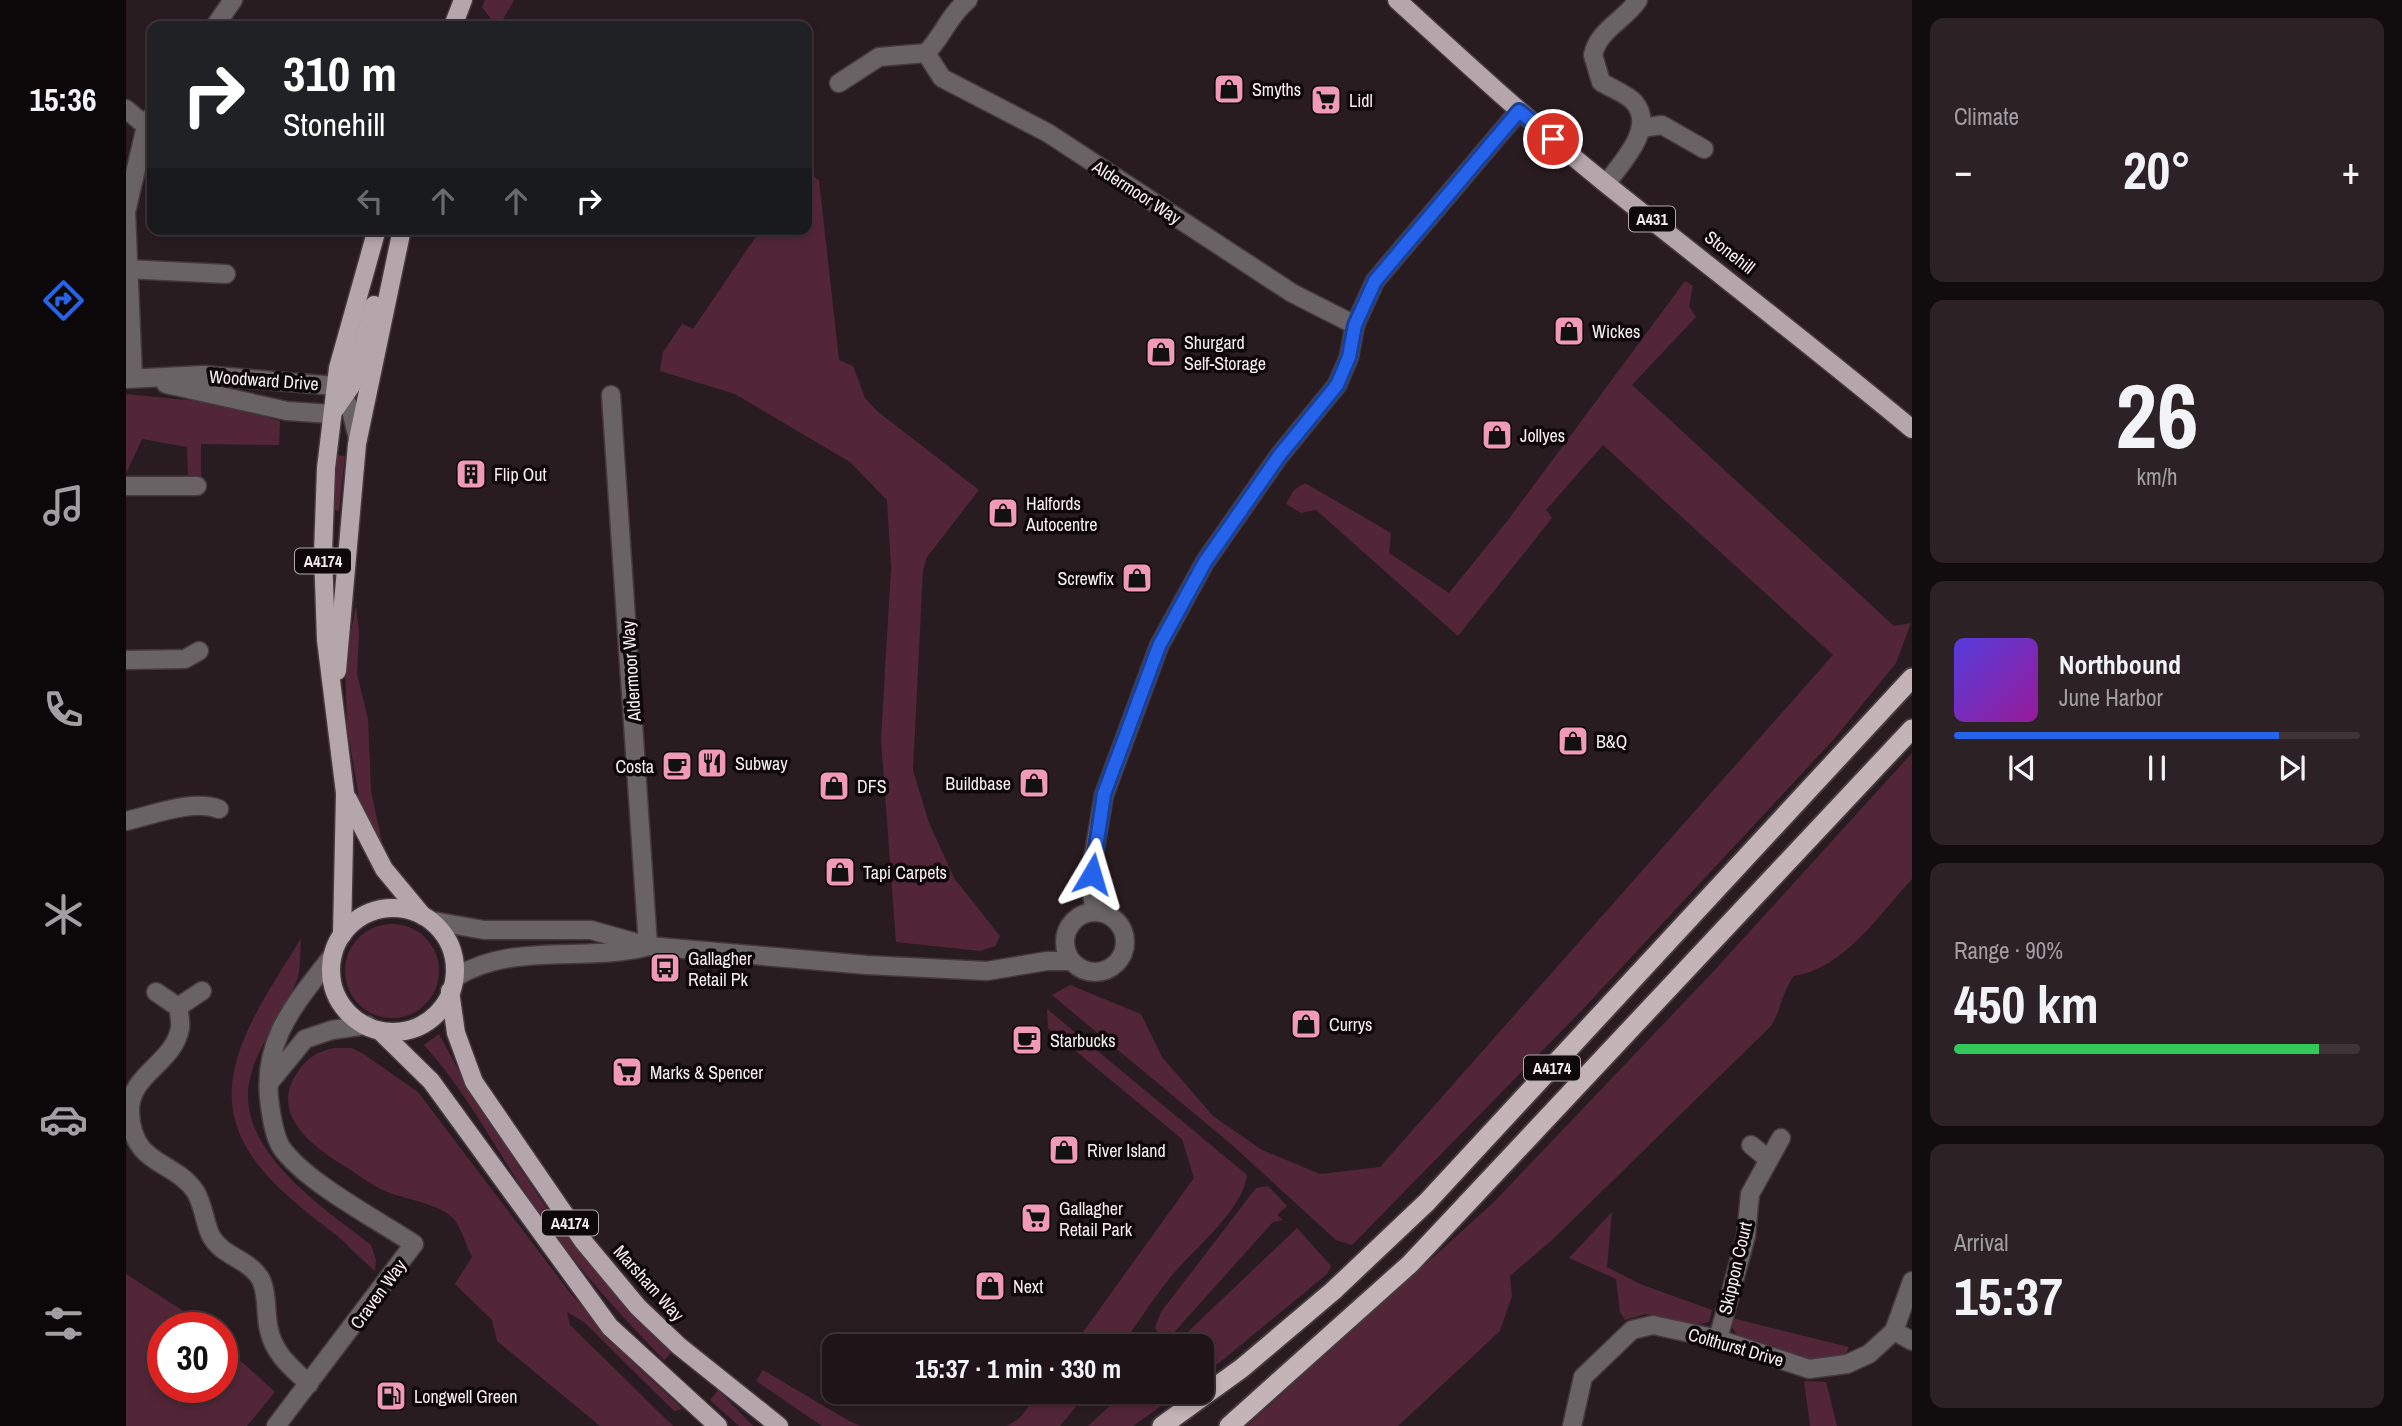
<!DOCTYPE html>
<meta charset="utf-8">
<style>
:root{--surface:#1f1518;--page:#2c2225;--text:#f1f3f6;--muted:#a19fa2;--line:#3c3437;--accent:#2563eb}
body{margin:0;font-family:"Archivo Narrow",sans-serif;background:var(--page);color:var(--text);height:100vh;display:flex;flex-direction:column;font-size:26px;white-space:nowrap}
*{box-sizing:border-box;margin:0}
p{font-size:23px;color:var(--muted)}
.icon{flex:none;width:38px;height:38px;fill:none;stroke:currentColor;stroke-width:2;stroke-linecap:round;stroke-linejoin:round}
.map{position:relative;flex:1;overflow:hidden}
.side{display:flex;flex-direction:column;gap:18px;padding:18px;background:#110c0d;width:490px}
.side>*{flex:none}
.guide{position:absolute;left:21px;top:21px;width:665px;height:214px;border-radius:14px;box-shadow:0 4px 10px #0003,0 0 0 2px var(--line);background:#202124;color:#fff;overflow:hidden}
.speed{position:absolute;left:21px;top:1312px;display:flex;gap:14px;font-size:35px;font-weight:700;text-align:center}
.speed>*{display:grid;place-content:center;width:91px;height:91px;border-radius:50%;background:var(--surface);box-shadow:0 4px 10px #0003,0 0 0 2px var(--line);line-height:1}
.speed .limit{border:10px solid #d22;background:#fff;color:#111}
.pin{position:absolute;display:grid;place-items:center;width:60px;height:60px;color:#fff;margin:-30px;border:4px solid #fff;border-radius:50%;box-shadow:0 2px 7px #0007}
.me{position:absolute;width:77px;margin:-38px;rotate:7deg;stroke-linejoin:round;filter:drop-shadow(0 0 5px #0008)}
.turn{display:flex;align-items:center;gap:24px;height:147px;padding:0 21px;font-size:32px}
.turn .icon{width:91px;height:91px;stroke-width:2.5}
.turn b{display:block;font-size:49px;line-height:60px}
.lanes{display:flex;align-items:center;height:66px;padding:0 21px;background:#0003;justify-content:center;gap:35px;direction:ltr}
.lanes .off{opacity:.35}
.big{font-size:52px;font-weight:700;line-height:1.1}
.side .card{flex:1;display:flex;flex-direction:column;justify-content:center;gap:10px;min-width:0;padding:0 24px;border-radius:14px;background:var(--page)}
.side .dial{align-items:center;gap:0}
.dial b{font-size:91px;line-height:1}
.song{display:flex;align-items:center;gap:21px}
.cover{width:84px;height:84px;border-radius:10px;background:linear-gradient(135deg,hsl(250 70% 55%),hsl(300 70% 35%))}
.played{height:7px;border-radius:4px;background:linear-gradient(90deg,var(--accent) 80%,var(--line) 80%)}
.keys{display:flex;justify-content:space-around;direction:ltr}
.heat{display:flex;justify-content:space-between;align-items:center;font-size:38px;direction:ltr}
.charge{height:10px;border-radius:5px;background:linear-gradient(90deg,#34c759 90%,var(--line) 0)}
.trip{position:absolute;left:696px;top:1334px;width:392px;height:70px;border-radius:14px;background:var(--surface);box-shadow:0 4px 10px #0003,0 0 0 2px var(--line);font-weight:700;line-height:70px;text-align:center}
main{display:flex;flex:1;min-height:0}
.tab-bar{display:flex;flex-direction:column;width:126px;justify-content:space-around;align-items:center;background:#0c080a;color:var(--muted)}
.tab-bar .icon{width:49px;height:49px}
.tab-bar .current{color:var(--accent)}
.tab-bar b{font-size:32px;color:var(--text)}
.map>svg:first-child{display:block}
.green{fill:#532637}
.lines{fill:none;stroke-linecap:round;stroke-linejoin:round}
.minor-casing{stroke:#46393d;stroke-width:21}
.tertiary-casing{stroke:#46393d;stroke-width:21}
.primary-casing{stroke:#46393d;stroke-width:21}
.trunk-casing{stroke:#46393d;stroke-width:23}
.minor{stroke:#6a6365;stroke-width:18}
.tertiary{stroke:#6a6365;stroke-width:18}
.primary{stroke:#b5a6ab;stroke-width:18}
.trunk{stroke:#c4b4b8;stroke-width:19}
.route-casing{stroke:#184099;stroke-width:18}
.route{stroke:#2563eb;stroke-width:12}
.labels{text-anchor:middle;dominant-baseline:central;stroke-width:7;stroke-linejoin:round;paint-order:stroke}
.shield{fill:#0e080a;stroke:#b0a8aa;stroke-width:2}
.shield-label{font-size:16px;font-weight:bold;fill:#f6edef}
.poi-label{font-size:18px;fill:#f6edef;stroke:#0e080a;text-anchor:start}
.street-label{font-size:18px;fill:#f6edef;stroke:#0e080a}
</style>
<main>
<nav class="tab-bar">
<b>15:36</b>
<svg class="icon current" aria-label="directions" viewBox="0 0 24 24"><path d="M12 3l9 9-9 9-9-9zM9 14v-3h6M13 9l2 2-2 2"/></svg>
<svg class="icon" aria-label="music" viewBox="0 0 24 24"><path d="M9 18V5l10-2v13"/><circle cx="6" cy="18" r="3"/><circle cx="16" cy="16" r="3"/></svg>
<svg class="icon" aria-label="phone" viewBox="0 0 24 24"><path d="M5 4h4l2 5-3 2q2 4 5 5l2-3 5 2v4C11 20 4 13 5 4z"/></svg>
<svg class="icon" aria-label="climate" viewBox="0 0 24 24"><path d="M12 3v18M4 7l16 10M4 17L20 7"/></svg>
<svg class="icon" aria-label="car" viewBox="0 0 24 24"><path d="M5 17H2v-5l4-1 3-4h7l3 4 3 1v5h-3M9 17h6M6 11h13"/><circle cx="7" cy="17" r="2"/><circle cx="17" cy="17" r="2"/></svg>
<svg class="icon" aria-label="filters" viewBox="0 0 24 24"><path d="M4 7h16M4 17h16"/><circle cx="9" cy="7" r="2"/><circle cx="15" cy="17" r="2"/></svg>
</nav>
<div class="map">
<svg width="1786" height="1426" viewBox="0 0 1786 1426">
<rect width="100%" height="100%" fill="#291c20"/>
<!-- green -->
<g class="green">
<path d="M 359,0 L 388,0 L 373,26 L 370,26 L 356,7 Z"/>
<path d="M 681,172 L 693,180 L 713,360 L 727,366 L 739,398 L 751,411 L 853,490 L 801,557 L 797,570 L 787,770 L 803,823 L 828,878 L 874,936 L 869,946 L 854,951 L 770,942 L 755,740 L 765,568 L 761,500 L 724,462 L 609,394 L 534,371 L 537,352 L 556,324 L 567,329 L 635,229 L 681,229 Z"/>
<path d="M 1559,281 L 1567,286 L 1563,306 L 1570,317 L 1506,385 L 1768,626 L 1785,623 L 1770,663 L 1708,739 L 1458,1008 L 1226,1245 L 1210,1240 L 1105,1144 L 926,995 L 944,985 L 1015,1014 L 1036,1057 L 1087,1116 L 1136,1150 L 1194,1174 L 1254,1167 L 1707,655 L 1477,445 L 1420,510 L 1426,518 L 1332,636 L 1190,510 L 1175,513 L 1160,504 L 1168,490 L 1179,483 L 1265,533 L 1263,553 L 1323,593 L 1382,520 Z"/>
<path d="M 0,394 L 80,402 L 154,421 L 153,445 L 75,444 L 75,476 L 62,475 L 61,447 L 16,439 L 0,474 Z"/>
<path d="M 210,455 L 219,456 L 213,511 L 206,509 Z"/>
<path d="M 230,606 L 233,633 L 231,674 L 242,719 L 245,791 L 258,851 L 244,830 L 234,804 L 221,727 L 219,661 Z"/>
<path d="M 1786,753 L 1786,879 C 1753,914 1719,968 1668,976 C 1656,992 1655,1008 1646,1025 L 1426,1240 L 1384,1276 L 1386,1296 L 1374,1331 L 1272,1426 L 1121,1426 L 1367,1203 L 1586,973 Z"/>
<circle cx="266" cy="971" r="47"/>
<path d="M 175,938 C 174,951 175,968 171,980 C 158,1011 136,1039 126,1071 C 101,1145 196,1207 245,1245 L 250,1260 L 249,1271 C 237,1261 226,1249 214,1238 C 163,1198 95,1152 107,1077 C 115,1027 150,981 175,938 Z"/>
<path d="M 921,1009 L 1121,1175 C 1117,1211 1065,1251 1043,1279 C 1026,1300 1011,1324 995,1346 L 947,1346 L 1068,1178 L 1056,1139 L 922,1028 Z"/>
<path d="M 313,1034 L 348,1099 L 432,1225 L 501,1307 L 546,1352 L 538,1360 C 489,1310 443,1258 404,1200 C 369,1148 340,1091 298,1045 Z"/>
<path d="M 208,1048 L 225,1048 L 236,1053 L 292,1092 L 445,1294 L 513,1368 L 557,1409 L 548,1411 L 458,1322 L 441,1312 L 444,1325 L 547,1426 L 474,1426 L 371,1341 L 366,1320 L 329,1284 L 346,1257 C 341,1247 335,1227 327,1218 C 312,1203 276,1199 257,1190 C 246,1185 235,1177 225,1170 C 192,1150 139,1116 173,1070 C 182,1057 193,1051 208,1048 Z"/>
<path d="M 1142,1186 L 1161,1206 L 1151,1215 L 1157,1220 L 1147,1222 L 1042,1339 L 1034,1339 L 1029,1327 L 1035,1312 L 1130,1188 Z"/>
<path d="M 1486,1212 L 1481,1267 L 1514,1284 L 1586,1310 L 1583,1322 L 1570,1325 L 1520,1314 L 1499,1320 L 1494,1312 L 1490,1279 L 1443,1258 Z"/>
<path d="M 1171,1228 L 1205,1266 L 1201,1274 L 1076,1377 L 1076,1346 L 1047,1346 Z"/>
<path d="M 0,1274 L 65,1316 L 79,1328 L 37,1328 L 37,1388 L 96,1388 L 96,1344 L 149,1392 L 121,1426 L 0,1426 Z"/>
<path d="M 1606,1318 L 1723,1347 L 1718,1357 L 1689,1362 L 1615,1340 L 1605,1326 Z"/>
<path d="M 637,1370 L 723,1421 L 735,1426 L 696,1426 L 630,1381 Z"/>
<path d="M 1678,1381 L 1700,1382 L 1711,1426 L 1684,1426 Z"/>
<path d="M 592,1390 L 627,1426 L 613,1426 L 584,1400 Z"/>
<path d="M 914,1391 L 963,1391 L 934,1426 L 881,1426 L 894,1418 Z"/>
<path d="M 1000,1391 L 1056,1391 L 1007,1426 L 962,1426 Z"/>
</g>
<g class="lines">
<!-- minor casing -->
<g class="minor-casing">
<g id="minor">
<path d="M 89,26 L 107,0"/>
<path d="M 800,53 L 816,78 L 922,133 L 1166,293 L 1229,325"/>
<path d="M 713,83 L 753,57 L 800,53 C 817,36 823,15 842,0"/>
<path d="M 0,109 L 20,126"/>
<path d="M 1515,128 L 1536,125 L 1578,149"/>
<path d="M 1480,184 C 1494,164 1531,128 1508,102 C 1501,94 1485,88 1475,82 L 1467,55 C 1472,30 1499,20 1512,0"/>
<path d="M 0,269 L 100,274"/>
<path d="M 7,377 L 0,212 L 20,126 L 26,116"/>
<path d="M 485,395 L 522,946"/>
<path d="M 0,486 L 71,486"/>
<path d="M 0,660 L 59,659 L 73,651"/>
<path d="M 0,821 C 27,815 66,799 93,809"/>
<circle cx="969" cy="942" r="30"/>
<path d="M 969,912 L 965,888 L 967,859 L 978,795 L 1033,646 L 1079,562 L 1153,456 L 1211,385 L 1223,357 L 1229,325 L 1249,281 L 1393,111"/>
<path d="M 307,921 L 358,930 L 465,930 L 522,946 L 741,965 L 861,971 L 921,961 L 945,961"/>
<path d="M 330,977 C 387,942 457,962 519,947"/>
<path d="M 30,992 L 52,1007 C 53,1013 55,1022 54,1028 C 48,1064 2,1074 4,1113 C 7,1167 47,1159 69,1191 C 78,1205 78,1222 85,1236 C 97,1258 126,1259 136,1282 C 142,1298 139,1314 143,1330 C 148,1354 166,1368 183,1384"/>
<path d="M 52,1007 L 76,991"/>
<path d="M 1625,1145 L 1642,1159"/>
<path d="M 1768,1331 L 1786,1341"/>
<path d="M 1592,1339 L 1620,1236 L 1624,1194 L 1655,1138"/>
<path d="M 1446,1426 L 1457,1377 L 1506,1330 L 1527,1325 L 1592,1339 L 1683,1369 L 1721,1364 L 1743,1354 L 1768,1331 L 1786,1281"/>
</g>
</g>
<!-- tertiary casing -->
<g class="tertiary-casing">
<g id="tertiary">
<path d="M 0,379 L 77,375 L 210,386 L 225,410 L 232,439"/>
<path d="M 40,384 L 161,411 L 205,414"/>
<path d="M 143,1083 L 179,1039 L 206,1030 L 241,1025"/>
<path d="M 150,1426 L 288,1244 C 252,1220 179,1182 155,1147 C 148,1135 146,1119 144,1106 C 134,1041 170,1003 207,955"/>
</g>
</g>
<!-- primary casing -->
<g class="primary-casing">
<g id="primary">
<path d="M 1271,0 C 1339,62 1407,125 1479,183 C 1581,265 1685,345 1786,429"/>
<path d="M 327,26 L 337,0"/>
<path d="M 209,409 L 225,386 L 248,305"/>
<path d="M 211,671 L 231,444 L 276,229"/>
<path d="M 222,799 L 258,869 L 297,916"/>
<circle cx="267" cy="970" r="62"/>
<path d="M 216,935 L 219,793 L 200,640 L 197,553 L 200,468 L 212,368 L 251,229"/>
<path d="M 324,991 L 330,1033 L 348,1082 L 457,1241 L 512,1307 L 553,1346 L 653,1426"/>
<path d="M 254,1031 L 305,1081 L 484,1327 L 592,1426"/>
</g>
</g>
<!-- trunk casing -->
<g class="trunk-casing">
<g id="trunk">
<path d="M 1036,1426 L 1116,1368 L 1207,1291 L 1301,1202 L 1786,678"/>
<path d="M 1103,1426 L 1284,1264 L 1786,729"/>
</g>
</g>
<!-- minor -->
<use href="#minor" class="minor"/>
<!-- tertiary -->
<use href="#tertiary" class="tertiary"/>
<!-- primary -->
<use href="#primary" class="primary"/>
<!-- trunk -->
<use href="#trunk" class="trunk"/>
</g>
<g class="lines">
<!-- route casing -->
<g class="route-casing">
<path id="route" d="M 966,874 L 978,794 L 1033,646 L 1079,562 L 1153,456 L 1211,385 L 1223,357 L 1229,325 L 1249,281 L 1393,111 L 1427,139"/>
</g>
<!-- route -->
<use href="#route" class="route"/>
</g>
<!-- icons -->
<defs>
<g id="shop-square" transform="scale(1.575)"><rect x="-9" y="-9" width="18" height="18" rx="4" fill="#f09ab7" stroke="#0e080a"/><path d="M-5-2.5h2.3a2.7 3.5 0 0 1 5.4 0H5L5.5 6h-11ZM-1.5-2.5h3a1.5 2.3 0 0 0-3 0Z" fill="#111"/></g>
<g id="supermarket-square" transform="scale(1.575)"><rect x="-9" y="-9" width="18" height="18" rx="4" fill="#f09ab7" stroke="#0e080a"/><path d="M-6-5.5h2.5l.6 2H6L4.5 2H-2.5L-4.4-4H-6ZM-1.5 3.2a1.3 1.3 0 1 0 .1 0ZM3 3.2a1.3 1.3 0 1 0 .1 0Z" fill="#111"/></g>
<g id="building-square" transform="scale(1.575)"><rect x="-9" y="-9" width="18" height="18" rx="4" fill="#f09ab7" stroke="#0e080a"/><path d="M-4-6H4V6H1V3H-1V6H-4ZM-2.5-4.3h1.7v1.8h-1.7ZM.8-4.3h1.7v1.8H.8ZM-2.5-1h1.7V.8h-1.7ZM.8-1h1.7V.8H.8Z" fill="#111"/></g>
<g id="restaurant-square" transform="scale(1.575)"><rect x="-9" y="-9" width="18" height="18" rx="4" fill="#f09ab7" stroke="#0e080a"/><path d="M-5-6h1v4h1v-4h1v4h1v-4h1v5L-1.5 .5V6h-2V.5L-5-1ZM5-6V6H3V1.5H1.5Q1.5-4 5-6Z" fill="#111"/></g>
<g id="cafe-square" transform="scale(1.575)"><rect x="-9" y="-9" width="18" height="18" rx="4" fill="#f09ab7" stroke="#0e080a"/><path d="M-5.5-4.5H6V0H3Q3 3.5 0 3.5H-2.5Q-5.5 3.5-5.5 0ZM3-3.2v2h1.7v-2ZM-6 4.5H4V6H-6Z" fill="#111"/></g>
<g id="bus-square" transform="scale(1.575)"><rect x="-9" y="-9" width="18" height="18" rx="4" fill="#f09ab7" stroke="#0e080a"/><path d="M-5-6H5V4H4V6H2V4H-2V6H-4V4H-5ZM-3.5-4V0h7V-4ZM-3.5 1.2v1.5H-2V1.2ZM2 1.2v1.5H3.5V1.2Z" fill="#111"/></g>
<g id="fuel-square" transform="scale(1.575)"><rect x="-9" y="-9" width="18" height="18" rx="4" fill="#f09ab7" stroke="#0e080a"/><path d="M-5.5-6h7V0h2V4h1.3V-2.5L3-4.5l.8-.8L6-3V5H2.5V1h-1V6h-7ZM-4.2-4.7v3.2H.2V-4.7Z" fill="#111"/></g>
</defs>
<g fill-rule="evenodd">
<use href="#shop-square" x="1103" y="89"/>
<use href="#supermarket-square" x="1200" y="100"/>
<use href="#shop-square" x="1443" y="331"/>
<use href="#shop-square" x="1035" y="352"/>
<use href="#shop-square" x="1371" y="435"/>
<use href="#building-square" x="345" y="474"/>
<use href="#shop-square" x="877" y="513"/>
<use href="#shop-square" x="1011" y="578"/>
<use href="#shop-square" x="1447" y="741"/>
<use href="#restaurant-square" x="586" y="763"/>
<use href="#cafe-square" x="551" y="766"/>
<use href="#shop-square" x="908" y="783"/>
<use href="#shop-square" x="708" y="786"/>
<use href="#shop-square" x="714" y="872"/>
<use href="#bus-square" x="539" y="968"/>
<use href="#shop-square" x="1180" y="1024"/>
<use href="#cafe-square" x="901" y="1040"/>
<use href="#supermarket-square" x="501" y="1072"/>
<use href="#shop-square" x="938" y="1150"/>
<use href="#supermarket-square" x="910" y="1218"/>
<use href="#shop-square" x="864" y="1286"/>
<use href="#fuel-square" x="265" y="1396"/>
</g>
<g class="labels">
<!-- shield labels -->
<g class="shield">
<rect x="1503" y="206.5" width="46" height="25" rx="5"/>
<rect x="169" y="548.5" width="56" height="25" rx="5"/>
<rect x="1398" y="1055.5" width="56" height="25" rx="5"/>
<rect x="416" y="1210.5" width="56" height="25" rx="5"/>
</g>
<g class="shield-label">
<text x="1526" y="219">A431</text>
<text x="197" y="561">A4174</text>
<text x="1426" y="1068">A4174</text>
<text x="444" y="1223">A4174</text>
</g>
<!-- poi labels -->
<g class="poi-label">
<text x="1126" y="89">Smyths</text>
<text x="1223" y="100">Lidl</text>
<text x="1466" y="331">Wickes</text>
<text x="1058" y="342">Shurgard<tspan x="1058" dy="21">Self-Storage</tspan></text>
<text x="1394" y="435">Jollyes</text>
<text x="368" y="474">Flip Out</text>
<text x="900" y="503">Halfords<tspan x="900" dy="21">Autocentre</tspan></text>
<text x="988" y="578" text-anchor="end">Screwfix</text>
<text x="1470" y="741">B&amp;Q</text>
<text x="609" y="763">Subway</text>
<text x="528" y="766" text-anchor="end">Costa</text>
<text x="885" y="783" text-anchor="end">Buildbase</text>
<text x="731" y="786">DFS</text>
<text x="737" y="872">Tapi Carpets</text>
<text x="562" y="958">Gallagher<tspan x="562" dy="21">Retail Pk</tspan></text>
<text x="1203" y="1024">Currys</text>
<text x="924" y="1040">Starbucks</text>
<text x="524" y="1072">Marks &amp; Spencer</text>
<text x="961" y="1150">River Island</text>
<text x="933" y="1208">Gallagher<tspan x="933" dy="21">Retail Park</tspan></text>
<text x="887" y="1286">Next</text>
<text x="288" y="1396">Longwell Green</text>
</g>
<!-- street labels -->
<g class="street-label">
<text transform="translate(1011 192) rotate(33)">Aldermoor Way</text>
<text transform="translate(1604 252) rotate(38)">Stonehill</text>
<text transform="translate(138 380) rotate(4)">Woodward Drive</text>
<text transform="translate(505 671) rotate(-94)">Aldermoor Way</text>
<text transform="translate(1609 1268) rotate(-77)">Skippon Court</text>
<text transform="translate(523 1283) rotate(48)">Marsham Way</text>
<text transform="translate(252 1294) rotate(-54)">Craven Way</text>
<text transform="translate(1610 1347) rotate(16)">Colthurst Drive</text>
</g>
</g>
</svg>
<div class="speed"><div class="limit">30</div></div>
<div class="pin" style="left:1427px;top:139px;background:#d93025"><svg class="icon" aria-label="arrive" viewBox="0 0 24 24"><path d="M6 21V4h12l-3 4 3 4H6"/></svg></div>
<svg class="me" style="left:966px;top:874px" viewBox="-20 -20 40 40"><path d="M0-17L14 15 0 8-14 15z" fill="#2563eb" stroke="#fff" stroke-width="4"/></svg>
<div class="trip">15:37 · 1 min · 330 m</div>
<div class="guide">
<div class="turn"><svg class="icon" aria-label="right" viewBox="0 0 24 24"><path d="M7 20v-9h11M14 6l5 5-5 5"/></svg><div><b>310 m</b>Stonehill</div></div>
<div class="lanes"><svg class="icon off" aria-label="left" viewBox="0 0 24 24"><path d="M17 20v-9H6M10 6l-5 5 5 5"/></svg><svg class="icon off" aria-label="ahead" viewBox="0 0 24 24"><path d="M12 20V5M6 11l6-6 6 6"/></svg><svg class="icon off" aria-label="ahead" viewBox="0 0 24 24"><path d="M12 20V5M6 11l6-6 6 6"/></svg><svg class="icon" aria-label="right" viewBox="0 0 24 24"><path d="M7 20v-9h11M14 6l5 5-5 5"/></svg></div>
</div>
</div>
<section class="side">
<div class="card"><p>Climate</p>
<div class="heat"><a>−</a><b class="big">20°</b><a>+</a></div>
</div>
<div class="card dial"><b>26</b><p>km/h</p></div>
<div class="card">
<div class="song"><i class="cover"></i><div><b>Northbound</b><p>June Harbor</p></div></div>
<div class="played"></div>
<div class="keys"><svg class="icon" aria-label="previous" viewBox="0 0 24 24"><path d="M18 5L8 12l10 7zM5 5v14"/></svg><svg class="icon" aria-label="pause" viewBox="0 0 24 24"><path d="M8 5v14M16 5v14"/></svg><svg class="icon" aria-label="next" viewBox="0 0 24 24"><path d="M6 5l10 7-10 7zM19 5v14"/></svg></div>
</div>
<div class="card"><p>Range · 90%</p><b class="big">450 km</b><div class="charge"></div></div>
<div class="card"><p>Arrival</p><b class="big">15:37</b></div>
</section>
</main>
